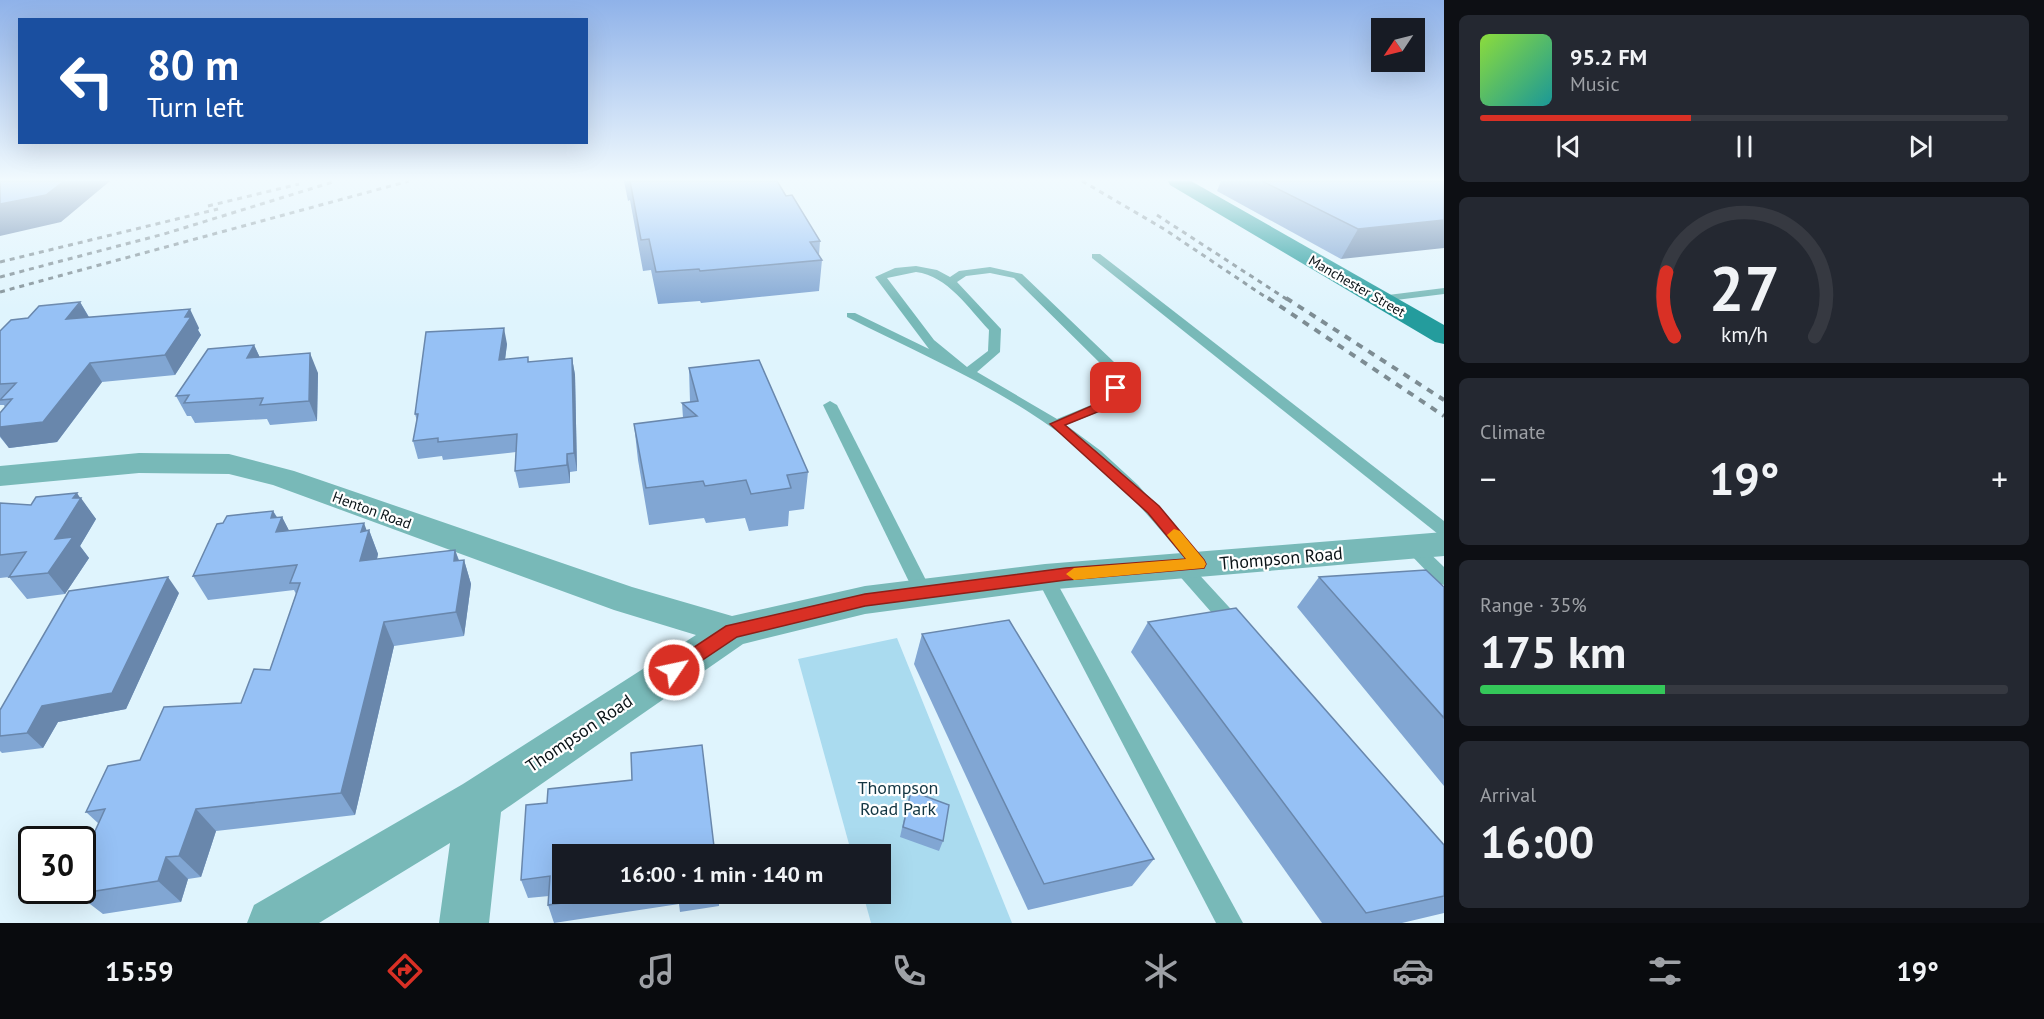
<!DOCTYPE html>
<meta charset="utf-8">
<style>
:root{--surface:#171b24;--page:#242831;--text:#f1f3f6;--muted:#9ea1a6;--line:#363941;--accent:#d93025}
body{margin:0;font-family:"PT Sans",sans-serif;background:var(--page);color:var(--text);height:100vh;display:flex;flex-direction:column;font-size:22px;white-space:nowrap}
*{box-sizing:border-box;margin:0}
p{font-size:20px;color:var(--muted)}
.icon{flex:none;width:33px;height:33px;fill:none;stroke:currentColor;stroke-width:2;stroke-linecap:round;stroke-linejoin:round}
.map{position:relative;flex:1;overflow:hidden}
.panel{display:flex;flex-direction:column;gap:15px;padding:15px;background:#0d0f14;width:600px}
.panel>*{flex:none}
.banner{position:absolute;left:18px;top:18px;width:570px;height:126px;border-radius:0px;box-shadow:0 6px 24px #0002;background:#1a4fa0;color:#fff;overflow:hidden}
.needle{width:39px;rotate:235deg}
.controls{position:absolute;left:1371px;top:18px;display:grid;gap:12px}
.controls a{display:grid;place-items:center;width:54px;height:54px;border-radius:0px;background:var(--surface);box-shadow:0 6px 24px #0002;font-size:30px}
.speed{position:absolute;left:18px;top:826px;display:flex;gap:12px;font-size:30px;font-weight:700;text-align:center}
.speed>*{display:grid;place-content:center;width:78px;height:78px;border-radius:50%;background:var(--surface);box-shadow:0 6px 24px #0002;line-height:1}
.speed .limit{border:3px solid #111;border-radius:9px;background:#fff;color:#111}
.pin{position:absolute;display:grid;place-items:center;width:51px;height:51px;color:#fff;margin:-26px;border-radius:12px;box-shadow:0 3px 9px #0006}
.me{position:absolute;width:66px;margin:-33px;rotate:56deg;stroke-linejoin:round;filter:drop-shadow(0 0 4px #0008)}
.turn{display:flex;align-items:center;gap:21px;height:126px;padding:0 30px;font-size:27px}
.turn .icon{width:78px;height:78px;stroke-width:2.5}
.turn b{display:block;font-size:42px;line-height:51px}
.big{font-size:45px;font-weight:700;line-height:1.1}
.panel .tile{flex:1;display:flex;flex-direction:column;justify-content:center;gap:9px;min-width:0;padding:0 21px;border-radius:9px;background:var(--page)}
.panel .dial{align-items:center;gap:0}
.dial svg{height:156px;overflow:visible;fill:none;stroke:var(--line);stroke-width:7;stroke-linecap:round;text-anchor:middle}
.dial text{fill:var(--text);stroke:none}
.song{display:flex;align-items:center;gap:18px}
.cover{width:72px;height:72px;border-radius:9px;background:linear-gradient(135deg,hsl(90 70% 55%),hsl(180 70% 35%))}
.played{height:6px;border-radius:3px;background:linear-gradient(90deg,var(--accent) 40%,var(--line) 40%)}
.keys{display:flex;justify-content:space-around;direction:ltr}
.heat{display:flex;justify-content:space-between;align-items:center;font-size:33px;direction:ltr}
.charge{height:9px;border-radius:4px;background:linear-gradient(90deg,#34c759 35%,var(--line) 0)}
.trip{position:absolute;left:552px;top:844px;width:339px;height:60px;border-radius:0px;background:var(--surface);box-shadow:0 6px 24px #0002;font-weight:700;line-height:60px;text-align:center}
.tab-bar{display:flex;height:96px;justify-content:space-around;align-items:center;background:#090b0e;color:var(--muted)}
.tab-bar .icon{width:42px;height:42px}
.tab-bar .active{color:var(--accent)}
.tab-bar b{font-size:27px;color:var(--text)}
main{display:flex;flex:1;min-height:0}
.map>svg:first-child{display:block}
.green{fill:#aadbef}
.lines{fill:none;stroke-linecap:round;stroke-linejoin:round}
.lane{fill:#78b9b8;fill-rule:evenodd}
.street{fill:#78b9b8;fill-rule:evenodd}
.secondary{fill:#249c9d;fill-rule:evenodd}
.rail-far1{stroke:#7d8c93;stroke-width:3;stroke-dasharray:5 5;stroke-linecap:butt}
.rail{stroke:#7d8c93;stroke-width:4;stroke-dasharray:7 7;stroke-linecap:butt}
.wall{fill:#81a6d3}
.shaded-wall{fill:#6987ac}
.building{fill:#96c1f5;stroke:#6987ac;stroke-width:1.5}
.route{fill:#d93025;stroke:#8d1f18;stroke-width:1.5}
.slow{fill:#f59e0b}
.labels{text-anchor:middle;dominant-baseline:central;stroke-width:4.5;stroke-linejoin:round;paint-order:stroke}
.far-street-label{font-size:14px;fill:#0a1317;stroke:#fff}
.street-label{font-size:15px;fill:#0a1317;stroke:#fff}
.near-street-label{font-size:18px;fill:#0a1317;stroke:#fff}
.near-park-label{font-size:18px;fill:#123643;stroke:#fff}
</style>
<main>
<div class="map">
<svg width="1444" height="923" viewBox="0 0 1444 923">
<rect width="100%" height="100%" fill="#dff4fd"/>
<!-- green -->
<path class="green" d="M 897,638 L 1012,923 L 871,923 L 863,894 L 880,894 L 880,855 L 852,855 L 798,659 Z"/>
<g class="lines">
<!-- lane -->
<g class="lane">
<path d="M 1092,254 L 1100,254 L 1444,521 L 1444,536 L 1438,534 L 1092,258 Z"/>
<path d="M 916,266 L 937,270 L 950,277 L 959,271 L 990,267 L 1022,274 L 1114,362 L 1123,388 L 1121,391 L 1106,409 L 1066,425 L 1101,451 L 1138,485 L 1207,564 L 1204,569 L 1194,569 L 1240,619 L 1242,624 L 1240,629 L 1233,631 L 1226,629 L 1176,572 L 1173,567 L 1176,562 L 1187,562 C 1147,512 1104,464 1051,427 C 988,382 916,352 847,317 L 847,313 L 855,313 L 929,349 L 875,277 L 895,268 ZM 916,272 C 948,276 968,308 989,330 L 988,351 L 967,367 L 934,340 L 887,278 ZM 990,273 L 1014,278 L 1103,366 L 1109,388 L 1096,403 L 1057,419 L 977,372 L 1000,352 L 1001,329 L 957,282 L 966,276 Z"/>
<path d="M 1444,288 L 1444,294 L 1380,302 L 1374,299 L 1380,296 Z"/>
<path d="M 830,401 L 837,405 L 932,592 L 929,597 L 923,599 L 917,597 L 914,592 L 823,405 Z"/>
<path d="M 1412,540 L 1418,542 L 1444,567 L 1444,585 L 1438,583 L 1406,550 L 1404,546 L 1406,542 Z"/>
<path d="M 1045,570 L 1051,572 L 1243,923 L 1216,923 L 1036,577 L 1039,572 Z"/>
</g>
<!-- street -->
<path class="street" d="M 139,453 L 229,454 L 294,471 L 632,587 L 732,616 L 865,586 L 1045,564 L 1444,532 L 1444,556 L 1045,590 L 865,614 L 743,644 L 501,812 L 489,923 L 439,923 L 450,843 L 319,923 L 247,923 L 254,905 L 463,784 L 696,635 L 614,610 L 273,485 L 229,474 L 139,473 L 0,486 L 0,466 Z"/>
<!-- secondary -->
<path class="secondary" d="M 1168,181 L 1191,181 L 1444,325 L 1444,344 L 1435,342 L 1170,185 Z"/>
<!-- rail-far1 -->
<g class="rail-far1">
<path d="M 1082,181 L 1164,229 L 1270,300"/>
<path d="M 208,206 L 299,184"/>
<path d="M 1157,215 L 1288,300"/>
<path d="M 0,262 L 218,209"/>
<path d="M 0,277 L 164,234 L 336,181"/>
<path d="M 0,292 L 409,181"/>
</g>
<!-- rail -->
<g class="rail">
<path d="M 1268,298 L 1444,416"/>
<path d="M 1286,298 L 1444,400"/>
</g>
</g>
<!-- wall -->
<g class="wall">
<path d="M 624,181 L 777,181 L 786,196 L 820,241 L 819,255 L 822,260 L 819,291 L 701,303 L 700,301 L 658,304 L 651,270 L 643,271 L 630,200 L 628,201 Z"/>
<path d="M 1221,181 L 1444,181 L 1341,259 L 1217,191 Z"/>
<path d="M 80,302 L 89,317 L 199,328 L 198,330 L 201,335 L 175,375 L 102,382 L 57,442 L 9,448 L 0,437 L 0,413 L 5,407 L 4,405 L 0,405 L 0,331 L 28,318 Z"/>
<path d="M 507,344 L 505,359 L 529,362 L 572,358 L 575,375 L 577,471 L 570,472 L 570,483 L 519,488 L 515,471 L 516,452 L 443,460 L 442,456 L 418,459 L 413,441 L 417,421 L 415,414 Z"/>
<path d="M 254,345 L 260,358 L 318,373 L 317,421 L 270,425 L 267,419 L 195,423 L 191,416 L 187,416 L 176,396 Z"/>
<path d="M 689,368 L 808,472 L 804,509 L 789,511 L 788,526 L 749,531 L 745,518 L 706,523 L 704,518 L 649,525 L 638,460 L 634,424 L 683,418 L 682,403 L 690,402 Z"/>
<path d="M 80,498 L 96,519 L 80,546 L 89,558 L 65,594 L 27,599 L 9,577 L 0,578 L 0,503 L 31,505 Z"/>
<path d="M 273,511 L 277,517 L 282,517 L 289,531 L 369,530 L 378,554 L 377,559 L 455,550 L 459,560 L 464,560 L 471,584 L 464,636 L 394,646 L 355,815 L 216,831 L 201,877 L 188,879 L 181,902 L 103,914 L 77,894 L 83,877 L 82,860 L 99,824 L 86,812 L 140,760 L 241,703 L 270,670 L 296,594 L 294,590 L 208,600 L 193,576 Z"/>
<path d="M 1319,577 L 1444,587 L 1444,786 L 1297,607 Z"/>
<path d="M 179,593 L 126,709 L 58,722 L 43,748 L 2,753 L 0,751 L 0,710 Z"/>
<path d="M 1148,622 L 1444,845 L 1444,913 L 1402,923 L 1322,923 L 1131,652 Z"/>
<path d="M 922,634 L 1154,859 L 1132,886 L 1028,910 L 914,664 Z"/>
<path d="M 702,745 L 562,894 L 719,894 L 719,906 L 680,912 L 679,904 L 554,923 L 548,905 L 549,896 L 528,898 L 521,880 L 547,803 L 632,780 Z"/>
<path d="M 911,791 L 943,841 L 939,851 L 900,837 L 908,801 Z"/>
</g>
<!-- shaded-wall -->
<g class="shaded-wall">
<path d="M 64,181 L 110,181 L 61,222 L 0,236 L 0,204 Z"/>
<path d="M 1444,220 L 1444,248 L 1341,259 L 1358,229 Z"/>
<path d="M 80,302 L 91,321 L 66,319 Z"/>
<path d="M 190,309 L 199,328 L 198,330 L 201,335 L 175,375 L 165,355 Z"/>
<path d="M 504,328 L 507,344 L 503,376 L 499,360 Z"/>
<path d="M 254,345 L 263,364 L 247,358 Z"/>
<path d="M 310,353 L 318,373 L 317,421 L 309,401 Z"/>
<path d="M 572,358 L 575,375 L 577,471 L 574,453 Z"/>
<path d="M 90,363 L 102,382 L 57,442 L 9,448 L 0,436 L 0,427 Z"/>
<path d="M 567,454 L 570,472 L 570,483 L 567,465 Z"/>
<path d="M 77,493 L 81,499 L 81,498 L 96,519 L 80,546 L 89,558 L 65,594 L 48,573 L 55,539 L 73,498 Z"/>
<path d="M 273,511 L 280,523 L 282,517 L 294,540 L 276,532 L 271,518 Z"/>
<path d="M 364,523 L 368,534 L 369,530 L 378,554 L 371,585 L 360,561 L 361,532 Z"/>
<path d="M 455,550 L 462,570 L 464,560 L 471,584 L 464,636 L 456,612 L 454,561 Z"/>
<path d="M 168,577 L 179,593 L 126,709 L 58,722 L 43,748 L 27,733 L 42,706 Z"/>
<path d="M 384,622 L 394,646 L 355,815 L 341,793 Z"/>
<path d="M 196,809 L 216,831 L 201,877 L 179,856 Z"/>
<path d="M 166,857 L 188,879 L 181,902 L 158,881 Z"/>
</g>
<!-- building -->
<g class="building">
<path d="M 0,181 L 64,181 L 46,195 L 0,204 Z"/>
<path d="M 630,181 L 777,181 L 786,196 L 792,195 L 820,241 L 810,242 L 822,260 L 700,271 L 699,269 L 656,272 L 649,239 L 641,240 Z"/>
<path d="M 1262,181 L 1444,181 L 1444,220 L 1358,229 Z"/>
<path d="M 80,302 L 66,319 L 190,309 L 185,317 L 191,317 L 165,355 L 90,363 L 43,422 L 0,427 L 0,413 L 12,399 L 0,400 L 16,383 L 0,384 L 0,331 L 11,320 L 28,318 L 39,306 Z"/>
<path d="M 504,328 L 499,360 L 528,357 L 528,362 L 572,358 L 574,453 L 567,454 L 567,465 L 515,471 L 517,434 L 438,442 L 438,438 L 413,441 L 418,414 L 415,414 L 426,332 Z"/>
<path d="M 254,345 L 247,358 L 310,353 L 309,401 L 260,405 L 263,398 L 184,403 L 189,395 L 176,396 L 208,349 Z"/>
<path d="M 759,360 L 808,472 L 787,475 L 791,488 L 751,494 L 746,480 L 705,486 L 703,481 L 646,488 L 634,424 L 697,416 L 682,403 L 698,401 L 689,368 Z"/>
<path d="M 77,493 L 73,498 L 81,498 L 55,539 L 73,537 L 48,573 L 9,577 L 26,552 L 0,555 L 0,503 L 31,505 L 36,497 Z"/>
<path d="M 273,511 L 271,518 L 282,517 L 276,532 L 364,523 L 361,532 L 369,530 L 360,561 L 455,550 L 454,561 L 464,560 L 456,612 L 384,622 L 341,793 L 196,809 L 179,856 L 166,857 L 158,881 L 77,894 L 78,891 L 82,891 L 82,878 L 85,872 L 82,872 L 82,860 L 105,809 L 86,812 L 108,766 L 140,760 L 164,707 L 241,703 L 254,669 L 270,670 L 300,583 L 290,583 L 297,565 L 193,576 L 217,524 L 223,523 L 227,516 Z"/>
<path d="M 1426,570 L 1444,587 L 1444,718 L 1319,577 Z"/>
<path d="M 168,577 L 112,693 L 42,706 L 27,733 L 0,736 L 0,710 L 69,591 Z"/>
<path d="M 1236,608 L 1444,845 L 1444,896 L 1366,913 L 1148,622 Z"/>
<path d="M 1009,620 L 1154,859 L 1044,884 L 922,634 Z"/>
<path d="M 702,745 L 715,855 L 562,855 L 562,894 L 624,894 L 548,905 L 550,876 L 521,880 L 526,805 L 547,803 L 548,789 L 632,780 L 631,753 Z"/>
<path d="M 911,791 L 949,805 L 943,841 L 903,827 Z"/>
</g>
<!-- sky -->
<linearGradient id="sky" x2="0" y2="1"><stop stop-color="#8fb2e9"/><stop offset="0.58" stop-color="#f1fafe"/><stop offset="1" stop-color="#f1fafe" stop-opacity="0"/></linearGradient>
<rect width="1444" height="310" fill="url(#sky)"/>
<!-- route -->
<path class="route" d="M 1116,385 L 1122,388 L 1105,409 L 1065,425 L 1159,506 L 1204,560 L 1206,564 L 1204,568 L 1066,580 L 865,606 L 737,637 L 680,675 L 674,678 L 667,675 L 665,670 L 667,665 L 726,626 L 865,594 L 1066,568 L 1186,559 L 1148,513 L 1050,424 L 1096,404 L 1111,386 Z"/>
<!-- slow -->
<path class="slow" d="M 1174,529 L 1180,531 L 1204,560 L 1206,564 L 1204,568 L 1074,580 L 1066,574 L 1074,568 L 1186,559 L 1167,535 Z"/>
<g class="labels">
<!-- far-street labels -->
<g class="far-street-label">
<text transform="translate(1357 286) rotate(30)">Manchester Street</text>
</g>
<!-- street labels -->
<g class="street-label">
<text transform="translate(372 510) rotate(20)">Henton Road</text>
</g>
<!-- near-street labels -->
<g class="near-street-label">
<text transform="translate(1281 558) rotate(-5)">Thompson Road</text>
<text transform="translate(579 733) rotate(-34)">Thompson Road</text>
</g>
<!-- near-park labels -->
<g class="near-park-label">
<text x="898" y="787">Thompson<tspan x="898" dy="21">Road Park</tspan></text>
</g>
</g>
</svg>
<div class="controls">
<a><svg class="needle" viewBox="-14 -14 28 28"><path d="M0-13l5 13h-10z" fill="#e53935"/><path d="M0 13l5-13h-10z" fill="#9ea1a6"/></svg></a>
</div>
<div class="speed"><div class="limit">30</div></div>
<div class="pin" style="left:1116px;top:388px;background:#d93025"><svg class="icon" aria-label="arrive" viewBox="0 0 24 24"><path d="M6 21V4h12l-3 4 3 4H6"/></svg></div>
<svg class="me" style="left:674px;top:670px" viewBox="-20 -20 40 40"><circle r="17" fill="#d93025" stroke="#fff" stroke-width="3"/><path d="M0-11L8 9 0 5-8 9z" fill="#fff"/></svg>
<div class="trip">16:00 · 1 min · 140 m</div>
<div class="banner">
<div class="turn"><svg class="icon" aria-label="left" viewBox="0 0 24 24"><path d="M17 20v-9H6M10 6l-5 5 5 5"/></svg><div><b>80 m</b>Turn left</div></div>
</div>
</div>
<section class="panel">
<div class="tile">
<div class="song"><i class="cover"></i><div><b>95.2 FM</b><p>Music</p></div></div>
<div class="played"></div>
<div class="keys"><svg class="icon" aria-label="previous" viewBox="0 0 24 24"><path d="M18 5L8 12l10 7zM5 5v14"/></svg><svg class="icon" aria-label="pause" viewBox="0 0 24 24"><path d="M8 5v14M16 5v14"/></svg><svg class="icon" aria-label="next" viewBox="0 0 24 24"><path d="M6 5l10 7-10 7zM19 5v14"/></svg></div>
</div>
<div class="tile dial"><svg viewBox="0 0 100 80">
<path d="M14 69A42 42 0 1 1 86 69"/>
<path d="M14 69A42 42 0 0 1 10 36" stroke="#d93025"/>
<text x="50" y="56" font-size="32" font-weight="700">27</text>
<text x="50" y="72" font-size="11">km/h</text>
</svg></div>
<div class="tile"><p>Climate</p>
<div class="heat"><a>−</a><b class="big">19°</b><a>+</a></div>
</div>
<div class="tile"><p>Range · 35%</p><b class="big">175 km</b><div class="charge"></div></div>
<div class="tile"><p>Arrival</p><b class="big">16:00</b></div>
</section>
</main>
<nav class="tab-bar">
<b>15:59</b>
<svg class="icon active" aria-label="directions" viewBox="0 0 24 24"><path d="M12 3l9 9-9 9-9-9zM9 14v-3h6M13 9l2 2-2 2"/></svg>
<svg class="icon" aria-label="music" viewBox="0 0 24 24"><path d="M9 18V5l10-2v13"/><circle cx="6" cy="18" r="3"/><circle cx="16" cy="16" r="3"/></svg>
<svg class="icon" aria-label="phone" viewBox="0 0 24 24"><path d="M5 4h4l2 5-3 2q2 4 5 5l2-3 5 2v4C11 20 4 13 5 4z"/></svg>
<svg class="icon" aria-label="climate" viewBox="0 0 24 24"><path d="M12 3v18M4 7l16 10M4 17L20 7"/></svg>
<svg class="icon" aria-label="car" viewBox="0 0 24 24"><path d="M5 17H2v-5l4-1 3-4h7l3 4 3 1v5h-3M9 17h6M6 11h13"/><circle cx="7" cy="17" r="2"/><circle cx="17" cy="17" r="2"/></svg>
<svg class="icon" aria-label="filters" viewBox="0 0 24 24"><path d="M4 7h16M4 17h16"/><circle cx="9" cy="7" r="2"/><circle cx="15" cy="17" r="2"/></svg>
<b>19°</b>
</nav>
